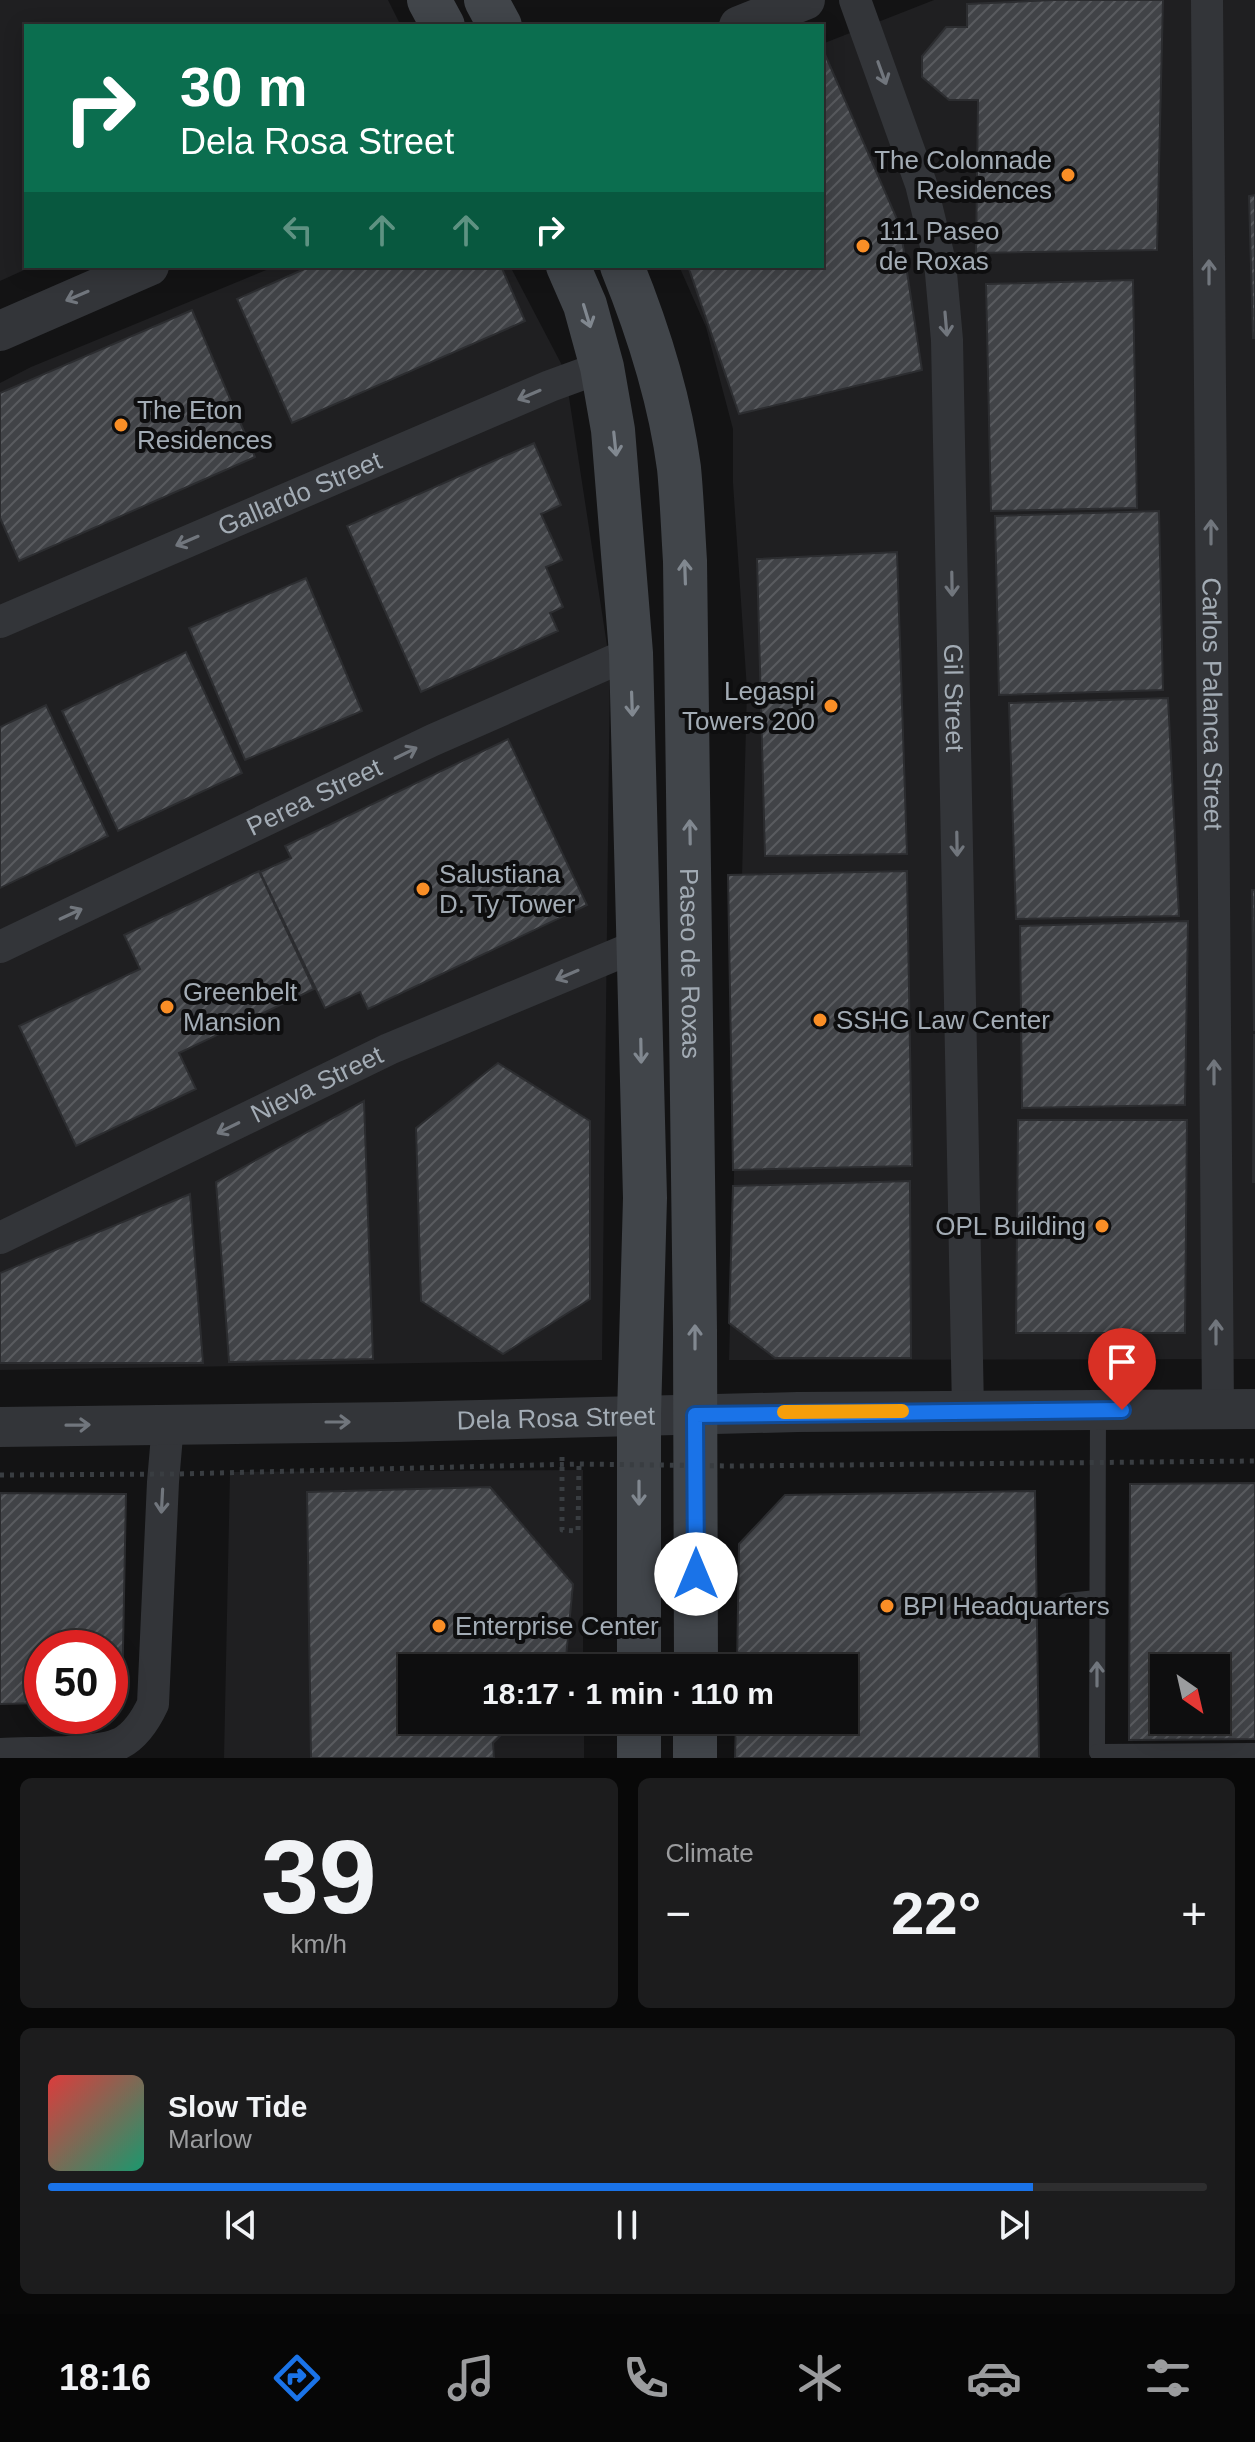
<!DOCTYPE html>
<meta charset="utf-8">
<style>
:root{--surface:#0e0e0f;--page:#1c1c1d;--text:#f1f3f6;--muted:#9b9c9e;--line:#2e2e2f;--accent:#1a73e8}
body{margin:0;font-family:Helvetica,sans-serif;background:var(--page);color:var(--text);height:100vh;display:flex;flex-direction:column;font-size:30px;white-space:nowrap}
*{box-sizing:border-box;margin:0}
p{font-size:26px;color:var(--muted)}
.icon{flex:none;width:44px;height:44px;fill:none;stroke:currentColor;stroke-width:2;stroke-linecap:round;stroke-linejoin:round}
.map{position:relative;height:1758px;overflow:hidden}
.sheet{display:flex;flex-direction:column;gap:20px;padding:20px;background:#080808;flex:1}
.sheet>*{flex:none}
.hud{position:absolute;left:24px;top:24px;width:800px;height:244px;border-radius:0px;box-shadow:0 4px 20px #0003,0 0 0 2px var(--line);background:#0b6e4f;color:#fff;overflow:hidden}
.needle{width:52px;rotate:146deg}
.tools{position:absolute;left:1150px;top:1654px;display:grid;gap:16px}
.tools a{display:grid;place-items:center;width:80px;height:80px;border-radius:0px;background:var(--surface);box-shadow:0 4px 20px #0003,0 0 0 2px var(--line);font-size:40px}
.speed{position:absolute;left:24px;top:1630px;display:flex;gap:16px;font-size:40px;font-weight:700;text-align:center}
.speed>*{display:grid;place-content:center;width:104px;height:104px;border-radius:50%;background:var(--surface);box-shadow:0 4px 20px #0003,0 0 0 2px var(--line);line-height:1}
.speed .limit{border:12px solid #d22;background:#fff;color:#111}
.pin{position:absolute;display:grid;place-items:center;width:68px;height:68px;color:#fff;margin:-82px -34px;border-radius:50% 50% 50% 0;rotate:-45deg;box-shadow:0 0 8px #0007}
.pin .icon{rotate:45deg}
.me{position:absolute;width:88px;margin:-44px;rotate:0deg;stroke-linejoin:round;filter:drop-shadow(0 0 6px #0008)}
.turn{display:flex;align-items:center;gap:28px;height:168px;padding:0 24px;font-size:36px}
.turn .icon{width:104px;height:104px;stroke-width:2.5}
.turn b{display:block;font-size:56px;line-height:68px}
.lanes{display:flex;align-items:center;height:76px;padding:0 24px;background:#0003;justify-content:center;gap:40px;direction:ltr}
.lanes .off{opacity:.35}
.big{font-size:60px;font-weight:700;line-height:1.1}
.sheet .widget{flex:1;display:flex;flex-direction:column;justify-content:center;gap:12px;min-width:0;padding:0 28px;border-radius:12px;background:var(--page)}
.sheet .dial{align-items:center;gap:0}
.dial b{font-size:104px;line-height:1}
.song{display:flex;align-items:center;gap:24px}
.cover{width:96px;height:96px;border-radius:12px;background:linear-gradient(135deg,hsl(0 70% 55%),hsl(160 70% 35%))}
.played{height:8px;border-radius:4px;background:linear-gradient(90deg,var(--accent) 85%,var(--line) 85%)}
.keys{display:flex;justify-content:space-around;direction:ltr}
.heat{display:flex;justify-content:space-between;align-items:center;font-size:44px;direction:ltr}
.sheet .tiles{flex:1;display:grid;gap:20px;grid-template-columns:1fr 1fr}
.widget:last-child{grid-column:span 2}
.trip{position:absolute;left:398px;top:1654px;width:460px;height:80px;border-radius:0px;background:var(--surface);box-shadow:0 4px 20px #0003,0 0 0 2px var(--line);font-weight:700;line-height:80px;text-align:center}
.menu{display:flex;height:128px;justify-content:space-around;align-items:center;background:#060606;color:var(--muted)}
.menu .icon{width:56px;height:56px}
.menu .on{color:var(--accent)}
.menu b{font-size:36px;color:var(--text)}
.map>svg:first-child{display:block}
.built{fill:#1f1f21}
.building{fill:url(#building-hatch);stroke:#2c2d30;stroke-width:2;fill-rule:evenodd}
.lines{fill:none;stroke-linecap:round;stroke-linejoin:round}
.path{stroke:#393d41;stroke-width:5;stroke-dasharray:4 6;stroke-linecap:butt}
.service{stroke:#333539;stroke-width:16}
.minor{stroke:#333539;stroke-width:32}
.tertiary{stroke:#333539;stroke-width:40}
.secondary{stroke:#41454a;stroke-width:44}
.path-bridge{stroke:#393d41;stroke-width:5;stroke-dasharray:4 6;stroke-linecap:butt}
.oneway{stroke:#71767d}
.oneway2{stroke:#818890}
.route-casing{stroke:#114b97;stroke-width:20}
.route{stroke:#1a73e8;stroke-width:14}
.slow{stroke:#f59e0b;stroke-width:14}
.poi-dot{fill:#f98e26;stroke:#0e0e0f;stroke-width:3}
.labels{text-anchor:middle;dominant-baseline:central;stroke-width:8;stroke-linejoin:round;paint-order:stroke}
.poi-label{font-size:26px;fill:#a3acb5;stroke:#0e0e0f;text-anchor:start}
.street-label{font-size:26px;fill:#a3acb5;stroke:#0e0e0f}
</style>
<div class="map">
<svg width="1255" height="1758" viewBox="0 0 1255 1758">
<defs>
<pattern id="building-hatch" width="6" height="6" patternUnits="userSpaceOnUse" patternTransform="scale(2)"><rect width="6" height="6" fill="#414347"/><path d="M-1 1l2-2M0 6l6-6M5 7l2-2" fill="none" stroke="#595b5f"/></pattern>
</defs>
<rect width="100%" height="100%" fill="#131314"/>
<!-- built -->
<g class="built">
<path d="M 0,0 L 388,0 L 401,26 L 26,26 L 26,266 L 33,266 L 0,281 Z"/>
<path d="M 934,0 L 1255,0 L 1255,1359 L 729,1360 L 747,690 L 733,483 L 733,429 L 706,327 L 679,266 L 822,266 L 822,44 Z"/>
<path d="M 276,266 L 510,266 L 565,371 L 610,665 L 602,1360 L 0,1370 L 0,383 L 31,367 Z"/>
<path d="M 583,1470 L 583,1668 L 412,1668 L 412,1720 L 584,1720 L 584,1758 L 224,1758 L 230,1472 Z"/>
</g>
<!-- building -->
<g class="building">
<path d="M 1053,0 L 1163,0 L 1157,250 L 976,253 L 978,100 L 949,100 L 922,77 L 922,56 L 946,27 L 967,27 L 967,4 Z"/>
<path d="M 822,52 L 824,52 L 900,226 L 922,370 L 739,414 L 688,266 L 822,266 Z"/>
<path d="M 1255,195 L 1255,338 L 1253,338 L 1249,196 Z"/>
<path d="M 311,266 L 501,266 L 525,321 L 292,423 L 237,299 Z"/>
<path d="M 1133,280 L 1137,508 L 991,511 L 986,284 Z"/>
<path d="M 192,310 L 255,457 L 19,561 L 0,518 L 0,393 Z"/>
<path d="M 534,443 L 561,505 L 541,514 L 562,560 L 546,567 L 563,607 L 550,613 L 558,631 L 421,692 L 347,526 Z"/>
<path d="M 1159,511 L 1163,690 L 999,695 L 995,516 Z"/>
<path d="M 897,552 L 907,854 L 765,856 L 757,559 Z"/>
<path d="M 306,578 L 362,711 L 245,760 L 189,628 Z"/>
<path d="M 186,652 L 242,773 L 118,831 L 62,711 Z"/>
<path d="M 1168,698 L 1179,916 L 1016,919 L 1009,703 Z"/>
<path d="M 46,705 L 108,836 L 0,888 L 0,727 Z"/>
<path d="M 508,739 L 587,905 L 368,1009 L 360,992 L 325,1008 L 260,872 L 291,858 L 285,846 Z"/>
<path d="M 259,871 L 314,989 L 179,1053 L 196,1089 L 76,1146 L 19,1026 L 140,969 L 124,935 Z"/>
<path d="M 907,871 L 912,1166 L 733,1170 L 728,875 Z"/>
<path d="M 1252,890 L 1255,890 L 1254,1031 Z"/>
<path d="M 1188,921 L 1185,1105 L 1022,1108 L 1020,926 Z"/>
<path d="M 1254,1034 L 1255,1182 L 1253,1182 Z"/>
<path d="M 498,1063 L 590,1121 L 590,1299 L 503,1354 L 421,1301 L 416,1128 Z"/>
<path d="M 364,1101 L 373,1359 L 229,1362 L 216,1182 Z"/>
<path d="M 1018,1120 L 1187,1120 L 1185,1333 L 1016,1333 Z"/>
<path d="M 910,1181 L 911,1358 L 775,1358 L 729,1323 L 733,1186 Z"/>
<path d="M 190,1194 L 203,1363 L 0,1363 L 0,1273 Z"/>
<path d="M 1255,1483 L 1255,1739 L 1129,1740 L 1130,1484 ZM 1164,1668 L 1216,1668 L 1216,1720 L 1164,1720 Z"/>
<path d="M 490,1487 L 573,1584 L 565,1668 L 412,1668 L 412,1720 L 516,1720 L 493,1743 L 494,1758 L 311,1758 L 307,1492 Z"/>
<path d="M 1035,1491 L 1039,1758 L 735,1758 L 736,1720 L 844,1720 L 844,1668 L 737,1668 L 739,1544 L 785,1495 Z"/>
<path d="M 0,1493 L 126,1494 L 122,1700 L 110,1701 L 110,1648 L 42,1648 L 42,1703 L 0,1704 Z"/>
</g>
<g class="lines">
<!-- path -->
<path class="path" d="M 562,1457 L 562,1530 L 578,1531 L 579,1464"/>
<!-- service -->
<g class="service">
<path d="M 1066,1601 L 1097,1598"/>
<path d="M 1097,1752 L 1098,1410"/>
<path d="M 1097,1752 L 1255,1751"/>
</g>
<!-- minor -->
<g class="minor">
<path id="s1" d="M 855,0 L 921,184 L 940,262 L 947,340 L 968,1410"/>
<path id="s2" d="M 1207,0 L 1218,1410"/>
<path id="s3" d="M 0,622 L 550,386 L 602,367"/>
<path id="s4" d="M 0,947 L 433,740 L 631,653"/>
<path id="s5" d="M 0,1238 L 389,1049 L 639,945"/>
<path d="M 0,1754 C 31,1752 95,1755 121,1743 C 136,1735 146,1719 153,1704 L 163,1482 L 168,1424"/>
</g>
<!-- tertiary -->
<g class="tertiary">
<path d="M 739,26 L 805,0"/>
<path d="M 0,331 L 149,266"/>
<path id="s6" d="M 0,1427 L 397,1422 L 798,1412 L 1255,1409"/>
</g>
<!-- secondary -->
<g class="secondary">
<path d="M 429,0 L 443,26"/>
<path d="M 486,0 L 500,26"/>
<path d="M 568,266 L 585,305 L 602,367 L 613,430 L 631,653 L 645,1198 L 639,1415 L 639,1668"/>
<path id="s7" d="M 622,266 C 648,330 670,400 679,468 C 682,499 683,530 685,561 L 695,1330 L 696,1668"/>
<path d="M 639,1720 L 639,1758"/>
<path d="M 695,1758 L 695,1720"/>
</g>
<!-- path-bridge -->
<path class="path-bridge" d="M 0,1475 L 175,1474 L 579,1464 L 733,1466 L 1255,1461"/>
</g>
<!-- one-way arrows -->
<defs><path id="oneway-shaft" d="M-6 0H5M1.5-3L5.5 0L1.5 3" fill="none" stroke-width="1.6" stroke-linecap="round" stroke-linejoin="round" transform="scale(2)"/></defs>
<g class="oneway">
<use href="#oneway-shaft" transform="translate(882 73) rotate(70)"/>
<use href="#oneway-shaft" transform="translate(1209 272) rotate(-90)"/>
<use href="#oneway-shaft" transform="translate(77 296) rotate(157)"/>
<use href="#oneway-shaft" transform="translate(946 324) rotate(85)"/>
<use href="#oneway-shaft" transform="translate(529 395) rotate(157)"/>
<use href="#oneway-shaft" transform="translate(1211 532) rotate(-90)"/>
<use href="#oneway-shaft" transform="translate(187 541) rotate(157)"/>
<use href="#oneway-shaft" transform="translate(952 584) rotate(89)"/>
<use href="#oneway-shaft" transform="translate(406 753) rotate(-26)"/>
<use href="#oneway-shaft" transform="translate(957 844) rotate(89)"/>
<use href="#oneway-shaft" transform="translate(71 914) rotate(-25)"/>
<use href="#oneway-shaft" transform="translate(567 975) rotate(157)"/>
<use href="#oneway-shaft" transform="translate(1214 1072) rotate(-90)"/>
<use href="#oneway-shaft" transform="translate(228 1128) rotate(154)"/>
<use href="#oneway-shaft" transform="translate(1216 1332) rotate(-90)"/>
<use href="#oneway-shaft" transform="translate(338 1422)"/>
<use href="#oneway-shaft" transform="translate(78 1425) rotate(-1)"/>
<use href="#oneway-shaft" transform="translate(162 1501) rotate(93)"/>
<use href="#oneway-shaft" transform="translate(1097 1674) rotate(-90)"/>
</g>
<g class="oneway2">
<use href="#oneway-shaft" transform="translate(587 316) rotate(73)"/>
<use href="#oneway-shaft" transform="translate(615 444) rotate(84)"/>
<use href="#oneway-shaft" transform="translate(685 572) rotate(-92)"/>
<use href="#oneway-shaft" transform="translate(632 704) rotate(88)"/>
<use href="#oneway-shaft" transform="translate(690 832) rotate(-91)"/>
<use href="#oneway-shaft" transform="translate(641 1051) rotate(89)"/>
<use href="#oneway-shaft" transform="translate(695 1337) rotate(-90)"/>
<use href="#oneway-shaft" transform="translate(639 1493) rotate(90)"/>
</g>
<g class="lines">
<!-- route casing -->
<g class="route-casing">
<path id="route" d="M 696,1574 L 695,1415 L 1122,1410"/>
</g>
<!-- route -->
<use href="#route" class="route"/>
<!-- slow -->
<path class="slow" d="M 784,1412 L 902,1411"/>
</g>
<!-- markers -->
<g class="poi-dot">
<circle cx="1068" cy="175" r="8"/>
<circle cx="863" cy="246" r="8"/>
<circle cx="121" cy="425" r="8"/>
<circle cx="831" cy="706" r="8"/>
<circle cx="423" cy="889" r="8"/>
<circle cx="167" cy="1007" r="8"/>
<circle cx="820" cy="1020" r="8"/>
<circle cx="1102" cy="1226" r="8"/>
<circle cx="887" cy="1606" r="8"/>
<circle cx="439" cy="1626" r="8"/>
</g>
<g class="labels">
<!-- poi labels -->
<g class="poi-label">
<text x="1052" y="160" text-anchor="end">The Colonnade<tspan x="1052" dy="30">Residences</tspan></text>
<text x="879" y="231">111 Paseo<tspan x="879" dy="30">de Roxas</tspan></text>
<text x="137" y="410">The Eton<tspan x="137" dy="30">Residences</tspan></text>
<text x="815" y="691" text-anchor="end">Legaspi<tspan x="815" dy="30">Towers 200</tspan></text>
<text x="439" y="874">Salustiana<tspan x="439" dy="30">D. Ty Tower</tspan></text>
<text x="183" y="992">Greenbelt<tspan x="183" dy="30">Mansion</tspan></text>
<text x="836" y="1020">SSHG Law Center</text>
<text x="1086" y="1226" text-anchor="end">OPL Building</text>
<text x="903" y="1606">BPI Headquarters</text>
<text x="455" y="1626">Enterprise Center</text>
</g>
<!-- street labels -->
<g class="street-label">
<text stroke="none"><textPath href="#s3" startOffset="326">Gallardo Street</textPath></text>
<text stroke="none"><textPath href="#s1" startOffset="712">Gil Street</textPath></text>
<text stroke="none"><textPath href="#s2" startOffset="704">Carlos Palanca Street</textPath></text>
<text stroke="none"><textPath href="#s4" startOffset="348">Perea Street</textPath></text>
<text stroke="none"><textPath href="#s7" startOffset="706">Paseo de Roxas</textPath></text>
<text stroke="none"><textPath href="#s5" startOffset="352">Nieva Street</textPath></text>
<text stroke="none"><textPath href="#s6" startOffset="556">Dela Rosa Street</textPath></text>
</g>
</g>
</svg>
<div class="tools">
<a><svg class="needle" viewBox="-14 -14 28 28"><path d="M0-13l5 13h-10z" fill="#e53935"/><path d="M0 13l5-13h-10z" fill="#9b9c9e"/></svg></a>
</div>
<div class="speed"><div class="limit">50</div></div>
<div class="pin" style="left:1122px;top:1410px;background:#d93025"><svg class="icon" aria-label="arrive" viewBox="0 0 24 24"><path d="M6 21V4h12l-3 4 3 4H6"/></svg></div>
<svg class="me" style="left:696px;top:1574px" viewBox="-20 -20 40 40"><circle r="19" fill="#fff"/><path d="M0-13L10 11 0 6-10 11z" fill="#1a73e8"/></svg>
<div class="trip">18:17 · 1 min · 110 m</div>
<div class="hud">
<div class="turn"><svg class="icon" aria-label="right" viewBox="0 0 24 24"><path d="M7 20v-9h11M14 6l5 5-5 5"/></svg><div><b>30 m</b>Dela Rosa Street</div></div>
<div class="lanes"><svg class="icon off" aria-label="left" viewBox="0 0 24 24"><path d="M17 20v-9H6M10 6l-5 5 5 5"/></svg><svg class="icon off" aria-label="ahead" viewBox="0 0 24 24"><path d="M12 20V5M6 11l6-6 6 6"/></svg><svg class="icon off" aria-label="ahead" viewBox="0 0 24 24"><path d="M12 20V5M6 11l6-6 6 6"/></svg><svg class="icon" aria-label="right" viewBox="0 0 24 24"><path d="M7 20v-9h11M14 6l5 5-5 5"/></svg></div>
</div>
</div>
<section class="sheet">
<div class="tiles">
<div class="widget dial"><b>39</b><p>km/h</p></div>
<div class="widget"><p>Climate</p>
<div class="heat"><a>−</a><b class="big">22°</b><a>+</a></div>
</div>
<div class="widget">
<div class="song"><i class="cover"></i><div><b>Slow Tide</b><p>Marlow</p></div></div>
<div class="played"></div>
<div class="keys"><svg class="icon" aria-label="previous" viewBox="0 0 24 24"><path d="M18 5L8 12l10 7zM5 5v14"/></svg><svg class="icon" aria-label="pause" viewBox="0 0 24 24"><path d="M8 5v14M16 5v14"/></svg><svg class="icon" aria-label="next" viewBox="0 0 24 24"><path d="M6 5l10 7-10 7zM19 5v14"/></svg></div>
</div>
</div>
</section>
<nav class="menu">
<b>18:16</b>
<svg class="icon on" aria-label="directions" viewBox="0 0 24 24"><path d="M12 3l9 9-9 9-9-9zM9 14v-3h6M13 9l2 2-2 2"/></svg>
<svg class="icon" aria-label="music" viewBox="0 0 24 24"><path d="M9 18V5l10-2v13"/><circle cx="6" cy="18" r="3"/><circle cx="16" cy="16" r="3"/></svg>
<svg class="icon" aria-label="phone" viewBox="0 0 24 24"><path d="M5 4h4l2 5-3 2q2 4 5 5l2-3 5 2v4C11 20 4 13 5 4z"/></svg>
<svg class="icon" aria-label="climate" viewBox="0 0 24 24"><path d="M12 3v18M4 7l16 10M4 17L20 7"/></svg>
<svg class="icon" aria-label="car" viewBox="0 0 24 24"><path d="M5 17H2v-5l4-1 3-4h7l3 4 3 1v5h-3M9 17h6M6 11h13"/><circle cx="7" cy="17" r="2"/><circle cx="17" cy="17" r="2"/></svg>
<svg class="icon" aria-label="filters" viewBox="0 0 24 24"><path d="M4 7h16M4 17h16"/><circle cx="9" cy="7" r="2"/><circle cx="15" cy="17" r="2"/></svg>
</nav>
